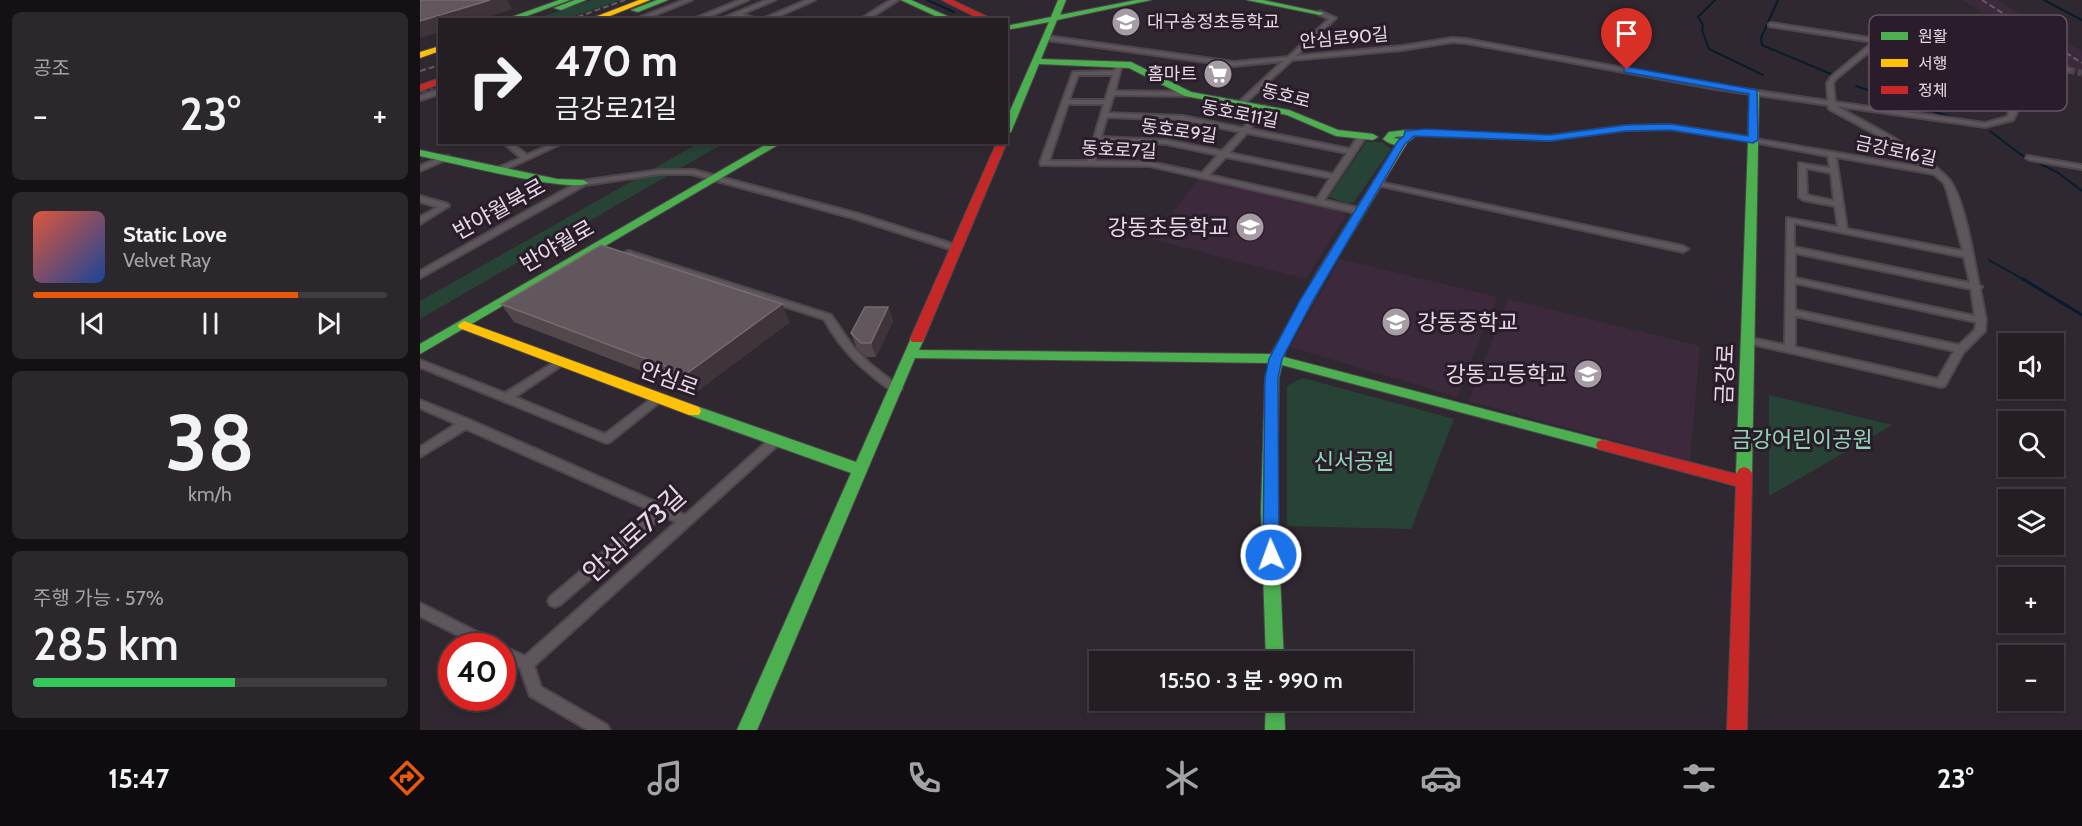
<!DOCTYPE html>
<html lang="ko">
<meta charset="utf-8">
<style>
:root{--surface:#241e24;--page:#2c272c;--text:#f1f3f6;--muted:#a3a2a6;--line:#413c41;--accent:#ea580c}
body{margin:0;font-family:Cabin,"Noto Sans KR",sans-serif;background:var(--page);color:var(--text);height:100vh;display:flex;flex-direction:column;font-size:22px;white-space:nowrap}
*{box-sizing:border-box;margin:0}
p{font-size:20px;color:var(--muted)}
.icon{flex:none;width:33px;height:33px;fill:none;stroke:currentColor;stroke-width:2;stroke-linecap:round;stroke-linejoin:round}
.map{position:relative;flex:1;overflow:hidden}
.drawer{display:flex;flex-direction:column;gap:12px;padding:12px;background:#141014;width:420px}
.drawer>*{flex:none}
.hud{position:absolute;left:18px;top:18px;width:570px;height:126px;border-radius:0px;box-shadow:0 3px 9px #0003,0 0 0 2px var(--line);background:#241e24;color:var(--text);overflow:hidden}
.tools{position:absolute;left:1578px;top:333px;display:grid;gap:12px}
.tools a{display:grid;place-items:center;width:66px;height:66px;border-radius:0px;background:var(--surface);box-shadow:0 3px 9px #0003,0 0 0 2px var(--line);font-size:30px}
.speed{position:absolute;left:18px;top:633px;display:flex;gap:12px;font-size:30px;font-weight:700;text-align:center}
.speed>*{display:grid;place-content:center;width:78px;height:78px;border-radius:50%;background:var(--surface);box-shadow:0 3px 9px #0003,0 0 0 2px var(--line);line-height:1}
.speed .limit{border:9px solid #d22;background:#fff;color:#111}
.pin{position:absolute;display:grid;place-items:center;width:51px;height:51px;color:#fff;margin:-62px -26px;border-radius:50% 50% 50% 0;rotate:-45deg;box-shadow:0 0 6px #0007}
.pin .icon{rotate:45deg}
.me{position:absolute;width:66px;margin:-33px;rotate:358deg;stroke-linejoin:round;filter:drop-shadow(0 0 4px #0008)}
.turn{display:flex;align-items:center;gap:21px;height:126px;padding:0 18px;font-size:27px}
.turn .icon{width:78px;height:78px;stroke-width:2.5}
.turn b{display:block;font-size:42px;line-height:51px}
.big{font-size:45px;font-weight:600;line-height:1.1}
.drawer .card{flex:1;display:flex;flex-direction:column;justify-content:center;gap:9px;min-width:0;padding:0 21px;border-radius:9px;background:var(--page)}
.drawer .dial{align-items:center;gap:0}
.dial b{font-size:78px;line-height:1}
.song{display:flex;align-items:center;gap:18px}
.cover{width:72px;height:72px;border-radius:9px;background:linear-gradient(135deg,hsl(10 70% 55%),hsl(220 70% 35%))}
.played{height:6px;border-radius:3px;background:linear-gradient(90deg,var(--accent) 75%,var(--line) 75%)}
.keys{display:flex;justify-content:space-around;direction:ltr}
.heat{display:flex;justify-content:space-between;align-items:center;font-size:33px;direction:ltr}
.charge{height:9px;border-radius:4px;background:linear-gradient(90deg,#34c759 57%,var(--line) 0)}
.trip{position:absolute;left:669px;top:651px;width:324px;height:60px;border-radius:0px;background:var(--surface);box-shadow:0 3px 9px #0003,0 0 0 2px var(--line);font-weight:600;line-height:60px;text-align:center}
.dock{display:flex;height:96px;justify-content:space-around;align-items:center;background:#0e0c0e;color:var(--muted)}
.dock .icon{width:42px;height:42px}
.dock .selected{color:var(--accent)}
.dock b{font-size:27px;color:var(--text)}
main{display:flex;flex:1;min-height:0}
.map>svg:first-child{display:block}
.built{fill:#3c293b}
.green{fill:#274336}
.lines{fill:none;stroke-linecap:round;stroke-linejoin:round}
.stream-far1{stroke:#061c2d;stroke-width:2}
.stream{stroke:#061c2d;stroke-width:3}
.street-tunnel{stroke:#4b434b;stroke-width:7;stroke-dasharray:7 3;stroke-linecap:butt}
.street-casing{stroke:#4d464c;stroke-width:4}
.fast-casing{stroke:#4d464c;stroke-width:2}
.slow-casing{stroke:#4d464c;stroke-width:2}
.jam-casing{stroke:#4d464c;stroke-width:2}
.street{fill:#5d575c;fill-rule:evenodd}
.fast{fill:#4caf50;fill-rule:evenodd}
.slow{fill:#ffc107;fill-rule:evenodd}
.jam{fill:#c62828;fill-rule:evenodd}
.rail{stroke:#645e63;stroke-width:2;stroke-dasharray:6 3;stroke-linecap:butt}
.wall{fill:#52474b}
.shaded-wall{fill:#3e343a}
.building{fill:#62575c;stroke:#766b71;stroke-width:1.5}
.route{fill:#1a73e8;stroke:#114b97;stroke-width:1.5}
.labels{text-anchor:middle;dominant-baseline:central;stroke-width:6;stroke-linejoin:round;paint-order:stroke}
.far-poi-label{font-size:18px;fill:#e4dae3;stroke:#2a1c2a;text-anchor:start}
.far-street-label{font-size:18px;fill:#e4dae3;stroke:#2a1c2a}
.street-label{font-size:22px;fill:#e4dae3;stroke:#2a1c2a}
.poi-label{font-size:22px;fill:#e4dae3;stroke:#2a1c2a;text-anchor:end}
.park-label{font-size:22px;fill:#8dd6b2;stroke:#2a1c2a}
.near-street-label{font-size:27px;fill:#e4dae3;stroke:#2a1c2a}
.key{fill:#2a1c2a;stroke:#625562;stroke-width:1.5}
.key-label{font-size:16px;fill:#e4dae3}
</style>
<main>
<section class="drawer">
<div class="card"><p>공조</p>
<div class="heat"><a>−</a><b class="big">23°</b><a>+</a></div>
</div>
<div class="card">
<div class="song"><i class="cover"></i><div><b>Static Love</b><p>Velvet Ray</p></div></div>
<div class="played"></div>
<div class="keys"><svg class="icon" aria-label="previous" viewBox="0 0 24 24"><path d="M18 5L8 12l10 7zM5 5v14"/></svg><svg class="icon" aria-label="pause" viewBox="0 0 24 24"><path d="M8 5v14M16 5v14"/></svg><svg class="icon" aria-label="next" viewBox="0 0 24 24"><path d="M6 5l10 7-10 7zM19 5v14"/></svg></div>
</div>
<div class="card dial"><b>38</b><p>km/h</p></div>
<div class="card"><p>주행 가능 · 57%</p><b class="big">285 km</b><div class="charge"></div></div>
</section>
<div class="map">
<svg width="1662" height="730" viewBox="0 0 1662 730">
<rect width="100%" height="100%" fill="#302830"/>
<!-- built -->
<g class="built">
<path d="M 1543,0 L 1577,0 L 1662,51 L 1662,77 Z"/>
<path d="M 779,179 L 922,211 L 926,215 L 886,279 L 731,239 Z"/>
<path d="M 920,259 L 1077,297 L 1037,397 L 870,347 Z"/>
<path d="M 1088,299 L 1280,346 L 1270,461 L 1049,401 Z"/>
</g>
<!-- green -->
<g class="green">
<path d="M 172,0 L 201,0 L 145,19 L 115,19 Z"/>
<path d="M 946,142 L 962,142 L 971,149 L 934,202 L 927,203 L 909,197 Z"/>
<path d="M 279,143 L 304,143 L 0,319 L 0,301 Z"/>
<path d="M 883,378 L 1034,419 L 991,529 L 867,526 L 867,386 Z"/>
<path d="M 1349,395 L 1472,425 L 1349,496 Z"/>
</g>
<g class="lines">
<!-- stream-far1 -->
<g class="stream-far1">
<path d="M 507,0 L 534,12"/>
<path d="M 1295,0 L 1278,17 L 1283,25 L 1282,30 L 1289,49 L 1343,75"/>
<path d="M 1358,0 L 1341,38 L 1342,45 L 1411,74"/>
<path d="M 1624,0 L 1662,20"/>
<path d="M 1436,86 L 1540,120"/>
<path d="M 1570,131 L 1600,154 L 1637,172 L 1662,191"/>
<path d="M 1569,260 L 1606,281"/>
</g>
<!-- stream -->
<path class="stream" d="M 1603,279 L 1662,315"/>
<!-- street-tunnel -->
<g class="street-tunnel">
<path d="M 1648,70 L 1662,73"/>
<path d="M 0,89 L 13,92"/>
</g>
<!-- street casing -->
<g class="street-casing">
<g id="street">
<path d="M 264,0 L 272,0 L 223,20 L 213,20 Z"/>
<path d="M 320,0 L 328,0 L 281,20 L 271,20 Z"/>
<path d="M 347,0 L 355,0 L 322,14 L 339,20 C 331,20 325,17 318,17 C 312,16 305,20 298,20 Z"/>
<path d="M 387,0 L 395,0 L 350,20 L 340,20 Z"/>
<path d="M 471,0 L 478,0 L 447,20 L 439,20 Z"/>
<path d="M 900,11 L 916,18 L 876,56 L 982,46 L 1032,38 L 1046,39 L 1296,85 L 1408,101 L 1407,83 L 1412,76 L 1453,42 L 1349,26 L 1349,24 L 1351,23 L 1648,68 L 1651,70 L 1648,72 L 1585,62 L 1597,112 L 1593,120 L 1565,127 L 1416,106 C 1448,124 1482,140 1511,163 C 1518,169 1526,175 1531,182 C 1545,203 1554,259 1559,285 L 1562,287 L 1560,289 L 1566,320 L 1565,331 L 1543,353 L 1525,386 L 1521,387 L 1327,343 L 1322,340 L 1327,337 L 1365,345 L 1367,218 L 1418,227 L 1415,206 L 1383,200 L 1379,197 L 1379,163 L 1410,168 L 1408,156 L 1333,142 L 1330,142 L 1330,138 L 1507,168 L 1470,142 L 1409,109 L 1408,105 L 1296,89 L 1046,43 L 1032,42 L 982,50 L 872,60 L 822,106 L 818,104 L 819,102 L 863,61 L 814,66 L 627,40 L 624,38 L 627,36 L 814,62 L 868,57 L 909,19 L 898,14 L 897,13 ZM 1460,43 L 1578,61 L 1589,112 L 1587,117 L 1565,123 L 1415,102 L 1413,83 L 1417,78 ZM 1416,157 L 1514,174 L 1524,183 L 1527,191 L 1543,251 L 1427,229 ZM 1386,168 L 1411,173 L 1414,201 L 1387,195 ZM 1374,223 L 1544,257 L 1550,283 L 1374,247 ZM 1375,253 L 1551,289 L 1555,316 L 1375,278 ZM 1375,283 L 1556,322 L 1555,330 L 1539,345 L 1375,310 ZM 1375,316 L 1534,351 L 1518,379 L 1375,347 Z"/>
<path d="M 698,66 L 701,68 L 695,91 L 768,92 L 772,94 L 768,96 L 694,95 L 688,113 L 763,116 L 823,128 L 842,106 L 845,106 L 849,108 L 830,129 L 930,149 L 938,136 L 944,136 L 945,138 L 904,200 L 943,209 L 944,211 L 940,214 L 730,166 L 621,165 L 620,163 L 653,72 L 694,71 L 696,67 ZM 658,75 L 693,75 L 685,100 L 649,100 ZM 648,104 L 684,104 L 667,161 L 629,161 ZM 687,117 L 763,120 L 820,132 L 802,151 L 746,140 L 681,137 ZM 827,133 L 927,153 L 913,174 L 809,153 ZM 680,141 L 746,144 L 798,155 L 782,173 L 730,162 L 675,161 ZM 806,157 L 910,178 L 897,199 L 789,175 Z"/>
<path d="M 20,89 L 20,94 L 0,100 L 0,96 Z"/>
<path d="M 82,142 L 91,142 L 107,155 L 135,142 L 145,142 L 80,172 L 76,170 L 77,168 L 101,158 Z"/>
<path d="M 23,156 L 29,156 L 30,158 L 0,171 L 0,166 Z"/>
<path d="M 1607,156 L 1662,165 L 1662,169 L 1610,160 L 1606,158 Z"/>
<path d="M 240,170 L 274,170 L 439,214 L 539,246 L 541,248 L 536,251 L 533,250 L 433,218 L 271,174 L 240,174 L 165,185 L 0,278 L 0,271 L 160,181 Z"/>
<path d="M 954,181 L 1263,246 L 1268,249 L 1263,252 L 957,185 L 954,185 Z"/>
<path d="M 0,196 L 28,204 L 29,206 L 0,224 L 0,217 L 18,207 L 0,202 Z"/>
<path d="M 209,251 L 411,315 L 433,347 L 449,363 L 482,389 L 477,393 L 473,392 C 443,370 422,352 404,319 L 206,256 L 204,254 L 206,252 Z"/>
<path d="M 141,358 L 145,359 L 146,361 L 145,363 L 95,397 L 185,434 L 236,395 L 240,394 L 245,398 L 190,442 L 186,443 L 0,367 L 0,360 L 85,393 Z"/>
<path d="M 0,400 L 50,420 L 265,515 L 351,438 L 359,438 L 361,441 L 359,444 L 114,666 L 121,687 L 187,725 L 190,730 L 168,730 L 110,696 L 100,668 L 82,659 L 82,646 L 80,646 L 82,646 L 105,656 L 256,522 L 243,516 L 140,605 L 135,607 L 130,605 L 128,601 L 130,597 L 232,511 L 46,429 L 0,457 L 0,447 L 36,424 L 0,408 Z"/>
<path d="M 0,603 L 77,642 L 79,646 L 59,646 L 0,616 Z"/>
</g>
</g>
<!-- fast casing -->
<g class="fast-casing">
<g id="fast">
<path d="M 139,0 L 150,0 L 96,20 L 83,20 Z"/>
<path d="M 155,0 L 166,0 L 141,10 L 134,8 Z"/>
<path d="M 237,0 L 248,0 L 218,12 L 211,10 Z"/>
<path d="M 481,0 L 491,0 L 536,20 L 524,20 Z"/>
<path d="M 638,0 L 646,0 L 640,15 L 716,0 L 731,0 L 637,20 L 621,59 L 711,62 L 771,92 L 869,110 L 918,130 L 953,134 L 958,137 L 953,140 L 916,136 L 867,115 L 765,96 L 709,68 L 619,64 L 591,132 L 586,135 L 586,120 L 629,22 L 586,30 L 586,26 L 631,17 Z"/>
<path d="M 827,0 L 843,0 L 904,13 L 900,15 Z"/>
<path d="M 1334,89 L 1339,92 L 1332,473 L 1329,477 L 1324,479 L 1319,477 L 1316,473 L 1328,142 L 1250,130 L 1206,131 L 1130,141 L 995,136 C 986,146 973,148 963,139 L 969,132 L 986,130 L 1130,135 L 1206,125 L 1250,124 L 1328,136 L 1329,92 ZM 984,136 L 979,139 L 974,138 L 975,137 Z"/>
<path d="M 350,142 L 363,142 L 0,354 L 0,344 Z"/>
<path d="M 0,150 L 137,179 L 163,180 L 168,183 C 154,194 25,161 0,156 Z"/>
<path d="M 903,268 L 909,272 L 866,349 L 864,357 L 1183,440 L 1188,441 L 1190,445 L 1188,449 L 1183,450 L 862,365 L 859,378 L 857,510 L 864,662 L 846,662 L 841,510 L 845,378 L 849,363 L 495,358 L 337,730 L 317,730 L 431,473 L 269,415 L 267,411 L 269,407 L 279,407 L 436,462 L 492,336 L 502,336 L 504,339 L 499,350 L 851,354 L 897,272 Z"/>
<path d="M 846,700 L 864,700 L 865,730 L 845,730 Z"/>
</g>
</g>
<!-- slow casing -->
<g class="slow-casing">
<g id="slow">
<path d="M 219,0 L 230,0 L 180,20 L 167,20 Z"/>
<path d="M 20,46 L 20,51 L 0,58 L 0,52 Z"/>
<path d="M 982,140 L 987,143 L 909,272 L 903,276 L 899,275 L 897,272 L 977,143 Z"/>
<path d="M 44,321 L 279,407 L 281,411 L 279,415 L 269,415 L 39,328 L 38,325 Z"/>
</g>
</g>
<!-- jam casing -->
<g class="jam-casing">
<g id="jam">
<path d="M 522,0 L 532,0 L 574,20 L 562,20 Z"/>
<path d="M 20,78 L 20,84 L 0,91 L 0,85 Z"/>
<path d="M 586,141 L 587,142 L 504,339 L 502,342 L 492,342 L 490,339 L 577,142 Z"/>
<path d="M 1183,440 L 1316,474 L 1319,469 L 1324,467 L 1329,469 L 1332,473 L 1327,730 L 1307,730 L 1316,486 L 1178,449 L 1176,445 L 1178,441 Z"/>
</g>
</g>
<!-- street -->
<use href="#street" class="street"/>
<!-- fast -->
<use href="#fast" class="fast"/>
<!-- slow -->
<use href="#slow" class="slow"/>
<!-- jam -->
<use href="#jam" class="jam"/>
<!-- rail -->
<g class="rail">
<path d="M 1562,0 L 1662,63"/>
<path d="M 149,20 L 205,0"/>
<path d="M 0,71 L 20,65"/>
</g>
</g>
<!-- wall -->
<g class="wall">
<path d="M 81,304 L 370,322 L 276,392 L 94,322 Z"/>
<path d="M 468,307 L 473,321 L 456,357 L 446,357 L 436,347 L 431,333 Z"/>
</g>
<!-- shaded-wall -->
<g class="shaded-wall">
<path d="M 70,0 L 87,0 L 92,9 L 60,20 L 20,20 L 20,32 L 0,38 L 0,21 Z"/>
<path d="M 362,304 L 370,322 L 276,392 L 266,374 Z"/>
<path d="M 468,307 L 473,321 L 456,357 L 451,343 Z"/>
</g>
<!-- building -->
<g class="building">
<path d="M 0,0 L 70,0 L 0,21 Z"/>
<path d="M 181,245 L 362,304 L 266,374 L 81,304 Z"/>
<path d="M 445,307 L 468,307 L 451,343 L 441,343 L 431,333 Z"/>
</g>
<!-- route -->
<path class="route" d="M 1207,67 L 1337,90 L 1338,140 L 1333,143 L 1250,130 L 1206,131 L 1130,141 L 994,136 L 985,144 L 892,302 L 862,359 L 858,378 L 859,555 L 857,560 L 845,560 L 843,555 L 845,378 L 849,359 L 879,302 L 978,141 L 984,136 L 985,131 L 1006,129 L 1130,135 L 1206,125 L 1250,124 L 1328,136 L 1329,94 L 1204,72 L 1204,68 Z"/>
<!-- icons -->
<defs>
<g id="school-disc" transform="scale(1.5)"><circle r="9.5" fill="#a59ca4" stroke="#2a1c2a"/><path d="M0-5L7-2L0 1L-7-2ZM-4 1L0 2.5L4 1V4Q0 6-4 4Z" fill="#fff"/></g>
<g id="supermarket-disc" transform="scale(1.5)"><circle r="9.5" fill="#a59ca4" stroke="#2a1c2a"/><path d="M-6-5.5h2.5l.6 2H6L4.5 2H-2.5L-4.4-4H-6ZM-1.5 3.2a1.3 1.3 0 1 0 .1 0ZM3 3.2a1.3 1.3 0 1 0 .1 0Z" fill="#fff"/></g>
</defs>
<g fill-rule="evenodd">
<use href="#school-disc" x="706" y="22"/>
<use href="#supermarket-disc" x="798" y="74"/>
<use href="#school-disc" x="830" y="227"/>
<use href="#school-disc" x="976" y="322"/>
<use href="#school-disc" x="1168" y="374"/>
</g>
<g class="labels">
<!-- far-poi labels -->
<g class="far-poi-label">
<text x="727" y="22">대구송정초등학교</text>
<text x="777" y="74" text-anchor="end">홈마트</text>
</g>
<!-- far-street labels -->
<g class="far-street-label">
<text transform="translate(924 38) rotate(-5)">안심로90길</text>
<text transform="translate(866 96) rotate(14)">동호로</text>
<text transform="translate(820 114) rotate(11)">동호로11길</text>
<text transform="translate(759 131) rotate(8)">동호로9길</text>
<text transform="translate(699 150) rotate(3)">동호로7길</text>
<text transform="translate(1476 151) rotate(12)">금강로16길</text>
</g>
<!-- street labels -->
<g class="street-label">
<text transform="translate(79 209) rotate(-29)">반야월북로</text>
<text transform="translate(137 246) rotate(-30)">반야월로</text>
<text transform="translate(1305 374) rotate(-88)">금강로</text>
<text transform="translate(249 379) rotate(20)">안심로</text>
</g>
<!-- poi labels -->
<g class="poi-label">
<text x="809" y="227">강동초등학교</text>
<text x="997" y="322" text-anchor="start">강동중학교</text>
<text x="1147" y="374">강동고등학교</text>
</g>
<!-- park labels -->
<g class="park-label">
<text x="1382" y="439">금강어린이공원</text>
<text x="934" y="461">신서공원</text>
</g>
<!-- near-street labels -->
<g class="near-street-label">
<text transform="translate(214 534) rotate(-42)">안심로73길</text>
</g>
</g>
<!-- legend -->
<rect x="1449" y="15" width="198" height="96" rx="9" class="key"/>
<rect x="1461" y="32" width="27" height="8" fill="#4caf50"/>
<rect x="1461" y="59" width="27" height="8" fill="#ffc107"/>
<rect x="1461" y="86" width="27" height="8" fill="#c62828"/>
<g class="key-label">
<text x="1498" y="42">원활</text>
<text x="1498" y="69">서행</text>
<text x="1498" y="96">정체</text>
</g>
</svg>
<div class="tools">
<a><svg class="icon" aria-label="sound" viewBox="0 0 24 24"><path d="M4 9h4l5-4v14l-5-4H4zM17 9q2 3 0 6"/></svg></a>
<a><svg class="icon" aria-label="search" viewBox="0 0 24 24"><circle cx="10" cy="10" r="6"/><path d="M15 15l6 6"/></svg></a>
<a><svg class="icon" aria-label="layers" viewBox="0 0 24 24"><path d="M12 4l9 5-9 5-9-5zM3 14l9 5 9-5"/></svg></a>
<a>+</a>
<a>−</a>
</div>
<div class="speed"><div class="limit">40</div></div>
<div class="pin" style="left:1207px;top:70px;background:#d93025"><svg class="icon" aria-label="arrive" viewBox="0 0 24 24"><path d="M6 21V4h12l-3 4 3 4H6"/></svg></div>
<svg class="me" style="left:851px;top:555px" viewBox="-20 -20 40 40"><circle r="17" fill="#1a73e8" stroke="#fff" stroke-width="3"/><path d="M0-11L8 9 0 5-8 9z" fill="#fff"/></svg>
<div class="trip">15:50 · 3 분 · 990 m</div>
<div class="hud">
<div class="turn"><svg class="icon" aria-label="right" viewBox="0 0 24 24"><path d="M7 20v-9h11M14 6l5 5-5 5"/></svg><div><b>470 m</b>금강로21길</div></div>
</div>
</div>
</main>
<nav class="dock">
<b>15:47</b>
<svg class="icon selected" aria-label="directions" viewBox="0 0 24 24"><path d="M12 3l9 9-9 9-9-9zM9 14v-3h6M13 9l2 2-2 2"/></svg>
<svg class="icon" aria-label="music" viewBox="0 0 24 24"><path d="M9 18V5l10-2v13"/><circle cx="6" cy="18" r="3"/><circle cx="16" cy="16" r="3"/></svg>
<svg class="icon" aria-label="phone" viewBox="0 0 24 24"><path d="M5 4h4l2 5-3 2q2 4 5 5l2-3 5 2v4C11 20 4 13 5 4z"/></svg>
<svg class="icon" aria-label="climate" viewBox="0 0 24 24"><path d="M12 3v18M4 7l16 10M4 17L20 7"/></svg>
<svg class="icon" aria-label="car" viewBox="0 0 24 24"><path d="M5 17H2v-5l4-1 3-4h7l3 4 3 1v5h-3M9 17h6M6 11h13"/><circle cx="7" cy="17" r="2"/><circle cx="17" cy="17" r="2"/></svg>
<svg class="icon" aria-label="filters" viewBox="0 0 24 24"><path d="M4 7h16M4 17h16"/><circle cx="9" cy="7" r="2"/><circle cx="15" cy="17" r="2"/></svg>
<b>23°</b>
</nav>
